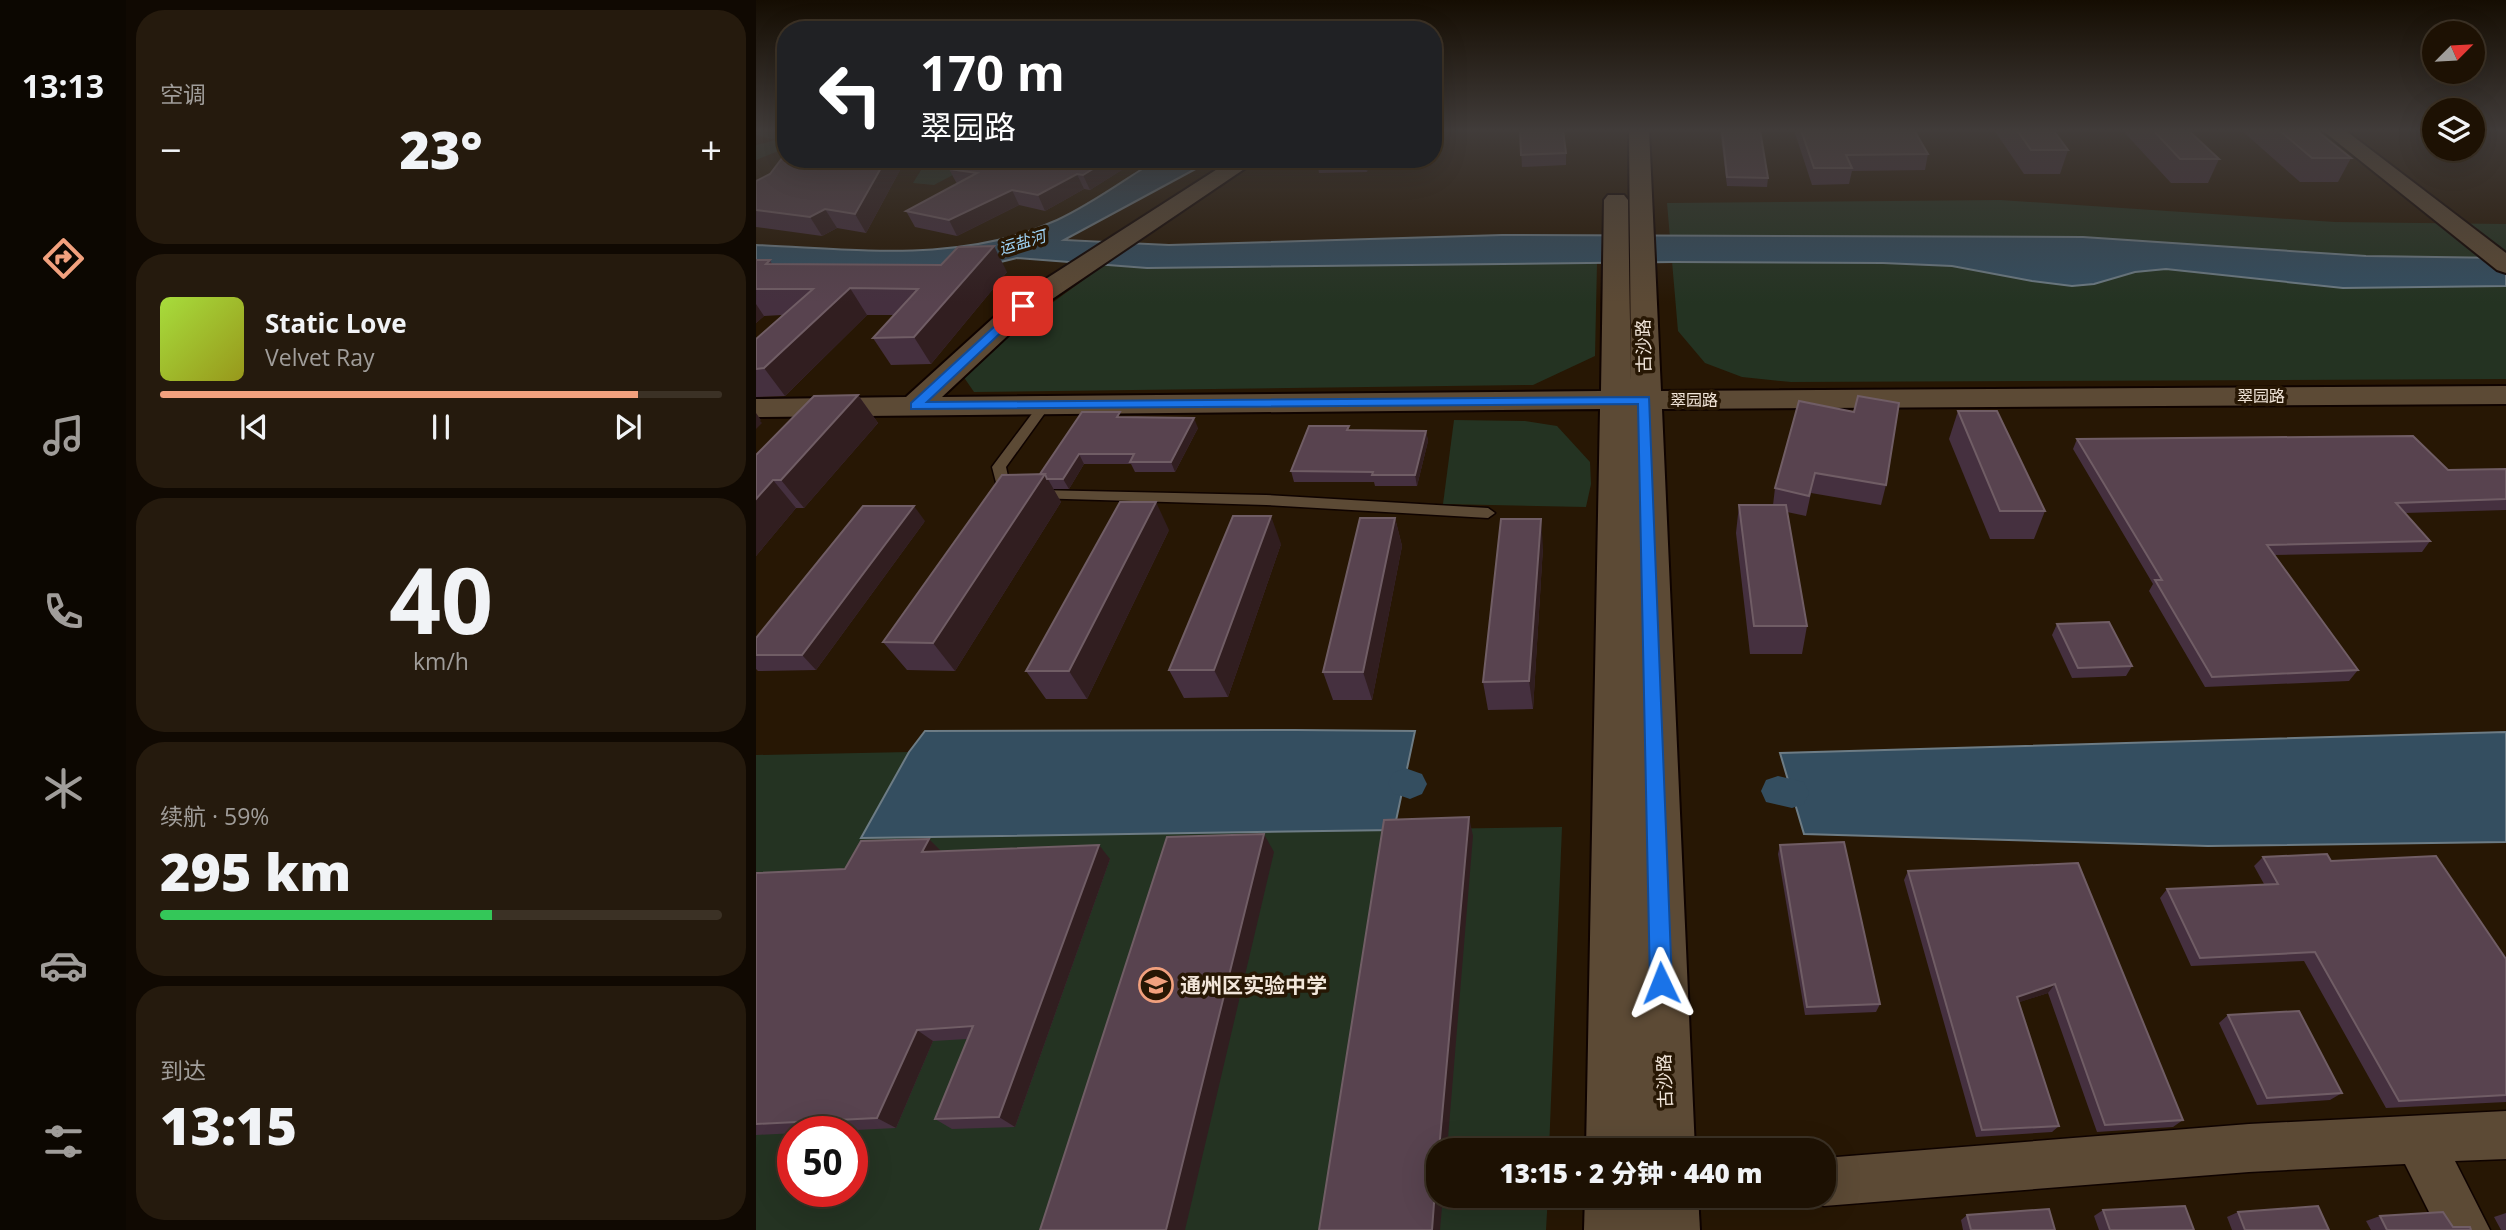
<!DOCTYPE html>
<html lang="zh">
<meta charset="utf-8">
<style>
:root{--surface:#1d1103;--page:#251a0d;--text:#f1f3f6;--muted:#a09d9a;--line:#3b3125;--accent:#f2a17e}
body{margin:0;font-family:"Open Sans","Noto Sans SC",sans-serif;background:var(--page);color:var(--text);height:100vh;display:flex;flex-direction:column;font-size:26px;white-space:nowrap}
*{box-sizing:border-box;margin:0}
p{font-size:23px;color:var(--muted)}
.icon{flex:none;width:38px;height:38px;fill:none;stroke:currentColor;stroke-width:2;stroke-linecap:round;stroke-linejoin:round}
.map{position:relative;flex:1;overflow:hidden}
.details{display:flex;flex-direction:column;gap:10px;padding:10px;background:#100902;width:630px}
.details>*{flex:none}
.top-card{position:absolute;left:21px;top:21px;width:665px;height:147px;border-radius:28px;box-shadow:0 7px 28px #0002,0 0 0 2px var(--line);background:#202124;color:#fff;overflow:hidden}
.needle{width:46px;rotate:66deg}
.fabs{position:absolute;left:1666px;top:21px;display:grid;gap:14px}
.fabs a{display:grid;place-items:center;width:63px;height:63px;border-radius:50%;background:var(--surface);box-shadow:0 7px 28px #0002,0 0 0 2px var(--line);font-size:35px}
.speed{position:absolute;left:21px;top:1116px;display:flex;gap:14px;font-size:35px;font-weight:700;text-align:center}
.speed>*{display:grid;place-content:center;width:91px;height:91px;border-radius:50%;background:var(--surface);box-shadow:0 7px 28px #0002,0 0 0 2px var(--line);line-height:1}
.speed .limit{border:10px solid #d22;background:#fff;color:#111}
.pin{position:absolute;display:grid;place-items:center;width:60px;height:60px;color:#fff;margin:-30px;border-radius:14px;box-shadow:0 4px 10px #0006}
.me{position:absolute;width:77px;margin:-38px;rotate:358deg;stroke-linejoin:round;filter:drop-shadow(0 0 5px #0008)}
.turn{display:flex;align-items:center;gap:24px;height:147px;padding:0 28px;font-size:32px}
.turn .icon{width:91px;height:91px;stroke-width:2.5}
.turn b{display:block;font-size:49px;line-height:60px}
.big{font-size:52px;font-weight:800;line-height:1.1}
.details .widget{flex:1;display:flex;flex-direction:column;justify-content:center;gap:10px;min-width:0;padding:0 24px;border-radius:28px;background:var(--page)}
.details .dial{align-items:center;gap:0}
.dial b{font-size:91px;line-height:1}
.song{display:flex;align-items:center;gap:21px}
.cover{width:84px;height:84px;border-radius:10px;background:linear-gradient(135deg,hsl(80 70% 55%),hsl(60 70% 35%))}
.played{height:7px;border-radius:4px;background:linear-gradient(90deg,var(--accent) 85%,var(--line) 85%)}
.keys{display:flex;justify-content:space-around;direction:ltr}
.heat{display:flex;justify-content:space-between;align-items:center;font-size:38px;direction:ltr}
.charge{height:10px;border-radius:5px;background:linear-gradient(90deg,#34c759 59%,var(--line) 0)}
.trip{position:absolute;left:670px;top:1138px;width:410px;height:70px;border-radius:28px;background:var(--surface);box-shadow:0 7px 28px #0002,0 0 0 2px var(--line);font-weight:800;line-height:70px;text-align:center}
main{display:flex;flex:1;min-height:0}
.menu{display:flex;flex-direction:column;width:126px;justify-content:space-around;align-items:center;background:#0c0701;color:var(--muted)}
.menu .icon{width:49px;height:49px}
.menu .current{color:var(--accent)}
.menu b{font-size:32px;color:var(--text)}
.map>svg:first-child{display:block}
.green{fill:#243322;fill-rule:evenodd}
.water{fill:#344e60;stroke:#6d7c85;stroke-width:2}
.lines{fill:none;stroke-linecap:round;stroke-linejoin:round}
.canal{fill:#344e60;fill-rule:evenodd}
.lane-casing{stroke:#0f0300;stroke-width:3}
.street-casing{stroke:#0f0300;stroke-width:3}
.secondary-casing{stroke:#0f0300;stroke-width:4}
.lane{fill:#5c4a35;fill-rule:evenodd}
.street{fill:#5c4a35;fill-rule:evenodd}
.secondary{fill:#5c4a35;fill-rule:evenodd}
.wall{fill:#45303f}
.shaded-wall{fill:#311e20}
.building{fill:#58434f;stroke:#705d65;stroke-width:2}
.route{fill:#1a73e8;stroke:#114b97;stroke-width:2}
.labels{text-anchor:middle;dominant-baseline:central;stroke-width:7;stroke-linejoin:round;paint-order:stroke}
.far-water-label{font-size:16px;font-style:italic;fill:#9ed2f4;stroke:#271704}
.far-street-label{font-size:16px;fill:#f2e6da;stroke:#271704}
.street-label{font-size:18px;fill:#f2e6da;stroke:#271704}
.near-poi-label{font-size:21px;font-weight:bold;fill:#f2e6da;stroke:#271704;text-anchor:start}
</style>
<main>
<nav class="menu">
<b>13:13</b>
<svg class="icon current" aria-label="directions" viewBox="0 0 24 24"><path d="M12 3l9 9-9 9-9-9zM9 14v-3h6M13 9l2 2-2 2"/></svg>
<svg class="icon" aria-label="music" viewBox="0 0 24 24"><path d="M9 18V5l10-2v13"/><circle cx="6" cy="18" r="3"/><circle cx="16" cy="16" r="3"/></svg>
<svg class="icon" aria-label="phone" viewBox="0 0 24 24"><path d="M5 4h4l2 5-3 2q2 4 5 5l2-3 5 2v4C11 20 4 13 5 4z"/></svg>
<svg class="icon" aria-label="climate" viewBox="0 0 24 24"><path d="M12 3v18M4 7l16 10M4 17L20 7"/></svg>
<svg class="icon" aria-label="car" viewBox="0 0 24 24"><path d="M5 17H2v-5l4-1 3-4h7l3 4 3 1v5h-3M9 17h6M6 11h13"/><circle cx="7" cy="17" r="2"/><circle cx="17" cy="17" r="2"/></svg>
<svg class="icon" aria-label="filters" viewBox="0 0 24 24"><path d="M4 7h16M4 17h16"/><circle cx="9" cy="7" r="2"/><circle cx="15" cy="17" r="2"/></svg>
</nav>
<section class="details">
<div class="widget"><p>空调</p>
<div class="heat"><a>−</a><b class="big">23°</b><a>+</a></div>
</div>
<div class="widget">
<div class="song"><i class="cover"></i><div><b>Static Love</b><p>Velvet Ray</p></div></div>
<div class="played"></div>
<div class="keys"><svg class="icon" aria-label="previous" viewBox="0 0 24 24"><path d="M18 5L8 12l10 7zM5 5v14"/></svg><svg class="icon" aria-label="pause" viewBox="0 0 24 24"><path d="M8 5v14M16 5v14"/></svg><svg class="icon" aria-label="next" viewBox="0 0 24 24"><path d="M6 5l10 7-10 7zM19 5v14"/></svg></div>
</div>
<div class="widget dial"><b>40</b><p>km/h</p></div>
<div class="widget"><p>续航 · 59%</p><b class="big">295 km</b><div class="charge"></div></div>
<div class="widget"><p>到达</p><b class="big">13:15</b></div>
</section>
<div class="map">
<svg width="1750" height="1230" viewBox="0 0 1750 1230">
<rect width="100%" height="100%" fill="#271704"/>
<!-- green -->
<g class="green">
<path d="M 0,130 L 30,130 L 30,148 L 0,160 L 0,145 L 20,140 L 0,135 Z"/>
<path d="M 172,159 L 227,159 L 178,185 L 157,183 Z"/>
<path d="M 1244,200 L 1579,222 L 1750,224 L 1750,379 L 1035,382 L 986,377 L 949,363 L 922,331 L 911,203 Z"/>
<path d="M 841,263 L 839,356 L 777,385 L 218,392 L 207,376 L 240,344 L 348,265 L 391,268 Z"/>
<path d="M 698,420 L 769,421 L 801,426 L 834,462 L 835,484 L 830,507 L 687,504 Z"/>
<path d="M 153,752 L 106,838 L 806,827 L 793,1150 L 682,1150 L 682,1195 L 792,1195 L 790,1230 L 0,1230 L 0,755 ZM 37,1132 L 96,1132 L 96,1192 L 37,1192 Z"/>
</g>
<!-- water -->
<g class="water">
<path d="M 402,159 L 458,159 L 308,240 L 413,245 L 746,235 L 1327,237 L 1610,256 L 1750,258 L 1750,286 L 1587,288 L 1410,269 L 1379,272 L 1338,284 L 1316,286 L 1276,281 L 1196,266 L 1127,263 L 918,262 L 391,268 L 261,258 L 216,269 L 0,272 L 0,245 C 102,249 205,264 301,220 C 336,204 369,179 402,159 Z"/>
<path d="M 540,730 L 659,731 L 638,830 L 105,838 L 153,752 L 169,731 Z"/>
<path d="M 1750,732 L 1750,842 L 1452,846 L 1048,834 L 1024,753 Z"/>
</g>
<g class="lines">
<!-- canal -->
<g class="canal">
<path d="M 649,768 L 666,774 L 671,784 L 666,794 L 654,799 L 637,793 L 632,783 L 637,773 Z"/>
<path d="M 1022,776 L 1048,782 L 1053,793 L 1048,804 L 1036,808 L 1010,802 L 1005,791 L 1010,780 Z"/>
</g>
<!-- lane casing -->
<g class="lane-casing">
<g id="lane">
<path d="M 288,402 L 294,406 L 250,467 L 256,495 L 249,500 L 244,498 L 236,467 L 284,403 Z"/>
<path d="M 282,490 L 510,495 L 732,508 L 739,513 L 732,518 L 510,505 L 277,498 L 275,495 Z"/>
</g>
</g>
<!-- street casing -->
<g class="street-casing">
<path id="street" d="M 1750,1111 L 1750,1159 L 1699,1161 L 1734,1230 L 1682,1230 L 1649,1164 L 1493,1172 L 1068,1206 L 1051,1199 L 1049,1195 L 1068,1195 L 1068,1158 L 1493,1124 Z"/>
</g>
<!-- secondary casing -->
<g class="secondary-casing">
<g id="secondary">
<path d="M 873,130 L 893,130 L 905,391 L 1750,386 L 1750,404 L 906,409 L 939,1150 L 830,1150 L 844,409 L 0,417 L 0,399 L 150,397 L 257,300 L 477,159 L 503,159 L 277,312 L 186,397 L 845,391 L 848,200 L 852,195 L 868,195 L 872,200 L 875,382 Z"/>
<path d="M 1566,130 L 1589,130 L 1750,253 L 1750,273 L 1741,270 Z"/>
<path d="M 829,1195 L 942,1195 L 944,1230 L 828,1230 Z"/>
</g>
</g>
<!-- lane -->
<use href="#lane" class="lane"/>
<!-- street -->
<use href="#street" class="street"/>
<!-- secondary -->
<use href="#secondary" class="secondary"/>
</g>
<!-- wall -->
<g class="wall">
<path d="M 764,130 L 810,153 L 810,165 L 766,167 Z"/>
<path d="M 964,130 L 1004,130 L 1012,178 L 1011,187 L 971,186 Z"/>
<path d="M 1038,130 L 1158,130 L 1172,154 L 1169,170 L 1096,171 L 1093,184 L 1056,185 Z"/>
<path d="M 1238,130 L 1297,130 L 1312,150 L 1304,174 L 1268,174 Z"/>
<path d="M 1366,130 L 1432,130 L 1463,159 L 1452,183 L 1415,183 Z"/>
<path d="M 1485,130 L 1560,130 L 1595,158 L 1582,182 L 1544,182 Z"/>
<path d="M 30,159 L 150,159 L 110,233 L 81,228 L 66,236 L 0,227 L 0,181 L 14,174 Z"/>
<path d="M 383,159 L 334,190 L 328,189 L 289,211 L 263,205 L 201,236 L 159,227 L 150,211 L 201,184 L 193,169 Z"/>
<path d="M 560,159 L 615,159 L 611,172 L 563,173 Z"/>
<path d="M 0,260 L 14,260 L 16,264 L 251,272 L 175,364 L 135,365 L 117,338 L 138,315 L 111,315 L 29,396 L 0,397 L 0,339 L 26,315 L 8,316 L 0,323 Z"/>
<path d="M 102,395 L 122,423 L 48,508 L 40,508 L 0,556 L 0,455 Z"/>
<path d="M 1043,401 L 1130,485 L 1125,505 L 1055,493 L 1050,516 L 1031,512 L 1051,626 L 1046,654 L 994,654 L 980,533 L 983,505 L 1017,505 L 1019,488 Z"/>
<path d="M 1202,411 L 1289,511 L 1278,539 L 1234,539 L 1193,439 Z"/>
<path d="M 366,417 L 442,428 L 419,472 L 379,472 L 375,464 L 328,464 L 313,489 L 297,489 L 305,502 L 199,671 L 151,670 L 127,642 L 284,474 Z"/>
<path d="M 594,430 L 670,431 L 672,441 L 661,486 L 619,486 L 618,482 L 538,482 L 535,471 Z"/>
<path d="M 1321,439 L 1692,470 L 1750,469 L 1750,510 L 1649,513 L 1674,541 L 1666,552 L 1518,555 L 1602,670 L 1593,681 L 1449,687 L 1393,591 L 1397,584 L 1317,449 Z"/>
<path d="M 639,518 L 646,546 L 616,700 L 577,700 L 567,672 Z"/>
<path d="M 169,521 L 60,670 L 2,671 L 0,669 L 0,638 Z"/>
<path d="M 413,530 L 331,699 L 290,699 L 270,671 Z"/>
<path d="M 525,544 L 472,697 L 428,698 L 413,670 Z"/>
<path d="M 787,547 L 777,709 L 732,710 L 727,682 Z"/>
<path d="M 1301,624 L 1376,666 L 1370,676 L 1316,678 L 1296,635 Z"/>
<path d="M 1024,845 L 1124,1004 L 1120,1012 L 1049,1015 L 1022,854 Z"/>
<path d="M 186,851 L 354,859 L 259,1127 L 196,1129 L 179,1119 L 211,1039 L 177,1041 L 140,1128 L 0,1135 L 0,873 L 89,869 Z"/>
<path d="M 1507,857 L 1575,861 L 1750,959 L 1750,1102 L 1630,1108 L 1548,961 L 1435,966 L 1404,898 L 1411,889 L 1508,884 L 1498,866 Z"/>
<path d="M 1322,863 L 1427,1120 L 1417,1127 L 1341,1132 L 1292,993 L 1263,1002 L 1303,1126 L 1296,1132 L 1220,1137 L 1148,880 L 1152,871 Z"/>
<path d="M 1472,1015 L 1586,1093 L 1574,1100 L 1501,1105 L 1463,1023 Z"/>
<path d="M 1347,1210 L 1438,1230 L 1343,1230 L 1338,1216 Z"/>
<path d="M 1482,1212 L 1573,1230 L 1476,1230 L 1471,1217 Z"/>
<path d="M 1750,1213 L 1750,1230 L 1745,1230 L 1738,1217 Z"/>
<path d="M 1211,1215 L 1299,1230 L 1207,1230 L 1205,1220 Z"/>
<path d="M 1624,1216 L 1697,1227 L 1715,1230 L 1615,1230 L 1610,1221 Z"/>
</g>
<!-- shaded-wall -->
<g class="shaded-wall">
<path d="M 130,159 L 150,159 L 110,233 L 99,214 Z"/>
<path d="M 353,159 L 383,159 L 334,190 L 327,175 Z"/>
<path d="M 609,159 L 615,159 L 611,172 Z"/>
<path d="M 321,174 L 328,189 L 289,211 L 282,195 Z"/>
<path d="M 256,190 L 263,205 L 201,236 L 193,220 Z"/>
<path d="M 69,209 L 81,228 L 66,236 L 54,217 Z"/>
<path d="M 238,246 L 251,272 L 175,364 L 158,337 Z"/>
<path d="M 94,288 L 111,315 L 29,396 L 8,368 Z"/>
<path d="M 0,304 L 8,316 L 0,323 Z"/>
<path d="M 102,395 L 122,423 L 48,508 L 25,480 Z"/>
<path d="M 0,413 L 5,420 L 4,421 L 6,423 L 0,429 Z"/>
<path d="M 438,418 L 442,428 L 419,472 L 415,462 Z"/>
<path d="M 670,431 L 672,441 L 661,486 L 659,475 Z"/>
<path d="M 323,454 L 328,464 L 313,489 L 307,479 Z"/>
<path d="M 289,474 L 305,502 L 199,671 L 177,643 Z"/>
<path d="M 17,480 L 40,508 L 0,556 L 0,499 Z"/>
<path d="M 400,502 L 413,530 L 331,699 L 313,671 Z"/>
<path d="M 158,506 L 169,521 L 60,670 L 46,655 Z"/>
<path d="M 515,516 L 525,544 L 472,697 L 458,670 Z"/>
<path d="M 639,518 L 646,546 L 616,700 L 607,672 Z"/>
<path d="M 785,519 L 787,547 L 777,709 L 773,681 Z"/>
<path d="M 713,817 L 717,836 L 691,1150 L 683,1150 Z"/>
<path d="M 508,834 L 518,852 L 429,1230 L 410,1230 Z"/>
<path d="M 173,839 L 187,853 L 166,852 Z"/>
<path d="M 343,845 L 354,859 L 259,1127 L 243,1117 Z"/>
<path d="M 1299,984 L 1292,993 L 1255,1005 L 1261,997 Z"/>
<path d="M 161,1030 L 177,1041 L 140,1128 L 121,1118 Z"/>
<path d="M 682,1161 L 682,1195 L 687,1195 L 684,1230 L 676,1230 Z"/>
</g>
<!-- building -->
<g class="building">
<path d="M 764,130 L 807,130 L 810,153 L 765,155 Z"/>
<path d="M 966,130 L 1004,130 L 1012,178 L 971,177 Z"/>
<path d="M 1045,130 L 1158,130 L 1172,154 L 1090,155 L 1096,168 L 1058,168 Z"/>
<path d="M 1261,130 L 1297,130 L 1312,150 L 1275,150 Z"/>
<path d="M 1397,130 L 1432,130 L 1463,159 L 1424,159 Z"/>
<path d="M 1523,130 L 1560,130 L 1595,158 L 1556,158 Z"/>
<path d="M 30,153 L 30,159 L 130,159 L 99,214 L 69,209 L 54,217 L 0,210 L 0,181 L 14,174 Z"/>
<path d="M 211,159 L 353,159 L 327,175 L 321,174 L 282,195 L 256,190 L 193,220 L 150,211 L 221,173 L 193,169 Z"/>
<path d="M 238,246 L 158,337 L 117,338 L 162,289 L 94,288 L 8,368 L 0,369 L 0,339 L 57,289 L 0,289 L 0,260 L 14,260 L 10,264 L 185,265 L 202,247 Z"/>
<path d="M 102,395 L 25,480 L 17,480 L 0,499 L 0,455 L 58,396 Z"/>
<path d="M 1102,396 L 1143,403 L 1130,485 L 1059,473 L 1053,496 L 1019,488 L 1043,401 L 1098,412 Z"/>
<path d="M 1202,411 L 1241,411 L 1289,511 L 1244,511 Z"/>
<path d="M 326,412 L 364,412 L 361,417 L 438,418 L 415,462 L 374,462 L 378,454 L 323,454 L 307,479 L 291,479 L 289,474 L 284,474 Z"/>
<path d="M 553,426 L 593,426 L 591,430 L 670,431 L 659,475 L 616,475 L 617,472 L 535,471 Z"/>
<path d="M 1657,436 L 1692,470 L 1750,469 L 1750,499 L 1640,503 L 1674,541 L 1511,545 L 1602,670 L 1456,677 L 1399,580 L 1406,580 L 1321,439 Z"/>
<path d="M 289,474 L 177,643 L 127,642 L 246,475 Z"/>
<path d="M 364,502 L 400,502 L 313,671 L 270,671 Z"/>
<path d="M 983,505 L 1030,505 L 1051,626 L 998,626 Z"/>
<path d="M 107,506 L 158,506 L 46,655 L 0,655 L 0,638 Z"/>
<path d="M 477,516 L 515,516 L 458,670 L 413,670 Z"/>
<path d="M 604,518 L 639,518 L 607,672 L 567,672 Z"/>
<path d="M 745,519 L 785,519 L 773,681 L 727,682 Z"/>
<path d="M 1353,622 L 1376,666 L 1322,668 L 1301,624 Z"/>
<path d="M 713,817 L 683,1150 L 682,1150 L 676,1230 L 563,1230 L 628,820 Z"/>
<path d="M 508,834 L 410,1230 L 284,1230 L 411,837 Z"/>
<path d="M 173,839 L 166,852 L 343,845 L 243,1117 L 179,1119 L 217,1026 L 161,1030 L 121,1118 L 0,1124 L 0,873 L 89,869 L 105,841 Z"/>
<path d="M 1088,842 L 1124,1004 L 1051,1007 L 1024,845 Z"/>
<path d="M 1571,854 L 1575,861 L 1680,856 L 1750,959 L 1750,1095 L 1643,1101 L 1559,952 L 1444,958 L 1411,889 L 1522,884 L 1507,857 Z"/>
<path d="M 1322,863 L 1427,1120 L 1349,1125 L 1299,984 L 1261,997 L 1303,1126 L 1226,1130 L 1152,871 Z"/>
<path d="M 1543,1011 L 1586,1093 L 1511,1098 L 1472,1015 Z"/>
<path d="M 1429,1206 L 1438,1230 L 1354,1230 L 1347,1210 Z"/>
<path d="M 1562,1206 L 1573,1230 L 1489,1230 L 1482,1212 Z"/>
<path d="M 1293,1209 L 1299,1230 L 1215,1230 L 1211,1215 Z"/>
<path d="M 1687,1212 L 1697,1227 L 1714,1227 L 1715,1230 L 1631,1230 L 1624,1216 Z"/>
</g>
<!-- sky -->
<linearGradient id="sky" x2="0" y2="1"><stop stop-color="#150d02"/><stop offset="0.43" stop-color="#413c3a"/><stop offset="1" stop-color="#413c3a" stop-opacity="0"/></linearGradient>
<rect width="1750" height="303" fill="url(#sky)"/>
<!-- route -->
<path class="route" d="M 263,304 L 273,306 L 171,402 L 893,397 L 916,983 L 913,991 L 905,994 L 898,991 L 894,983 L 882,404 L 155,409 L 155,403 Z"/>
<!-- icons -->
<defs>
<g id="school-ring" transform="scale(1.75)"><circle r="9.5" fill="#271704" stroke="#f2a17e" stroke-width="1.5"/><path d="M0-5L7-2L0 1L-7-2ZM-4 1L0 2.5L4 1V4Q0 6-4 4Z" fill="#f2a17e"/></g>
</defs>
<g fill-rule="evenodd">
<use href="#school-ring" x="400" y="985"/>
</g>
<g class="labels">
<!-- far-water labels -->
<g class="far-water-label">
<text transform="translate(266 242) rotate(-17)">运盐河</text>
</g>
<!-- far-street labels -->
<g class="far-street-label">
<text x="1505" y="396">翠园路</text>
<text x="938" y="400">翠园路</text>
</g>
<!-- street labels -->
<g class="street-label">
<text transform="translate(887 346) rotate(-91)">古沙路</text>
<text transform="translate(908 1081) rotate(-92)">古沙路</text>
</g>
<!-- near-poi labels -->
<g class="near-poi-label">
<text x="424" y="985">通州区实验中学</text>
</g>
</g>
</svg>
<div class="fabs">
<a><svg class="needle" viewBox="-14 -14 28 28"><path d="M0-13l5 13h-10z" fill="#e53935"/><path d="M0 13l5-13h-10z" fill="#a09d9a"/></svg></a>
<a><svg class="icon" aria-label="layers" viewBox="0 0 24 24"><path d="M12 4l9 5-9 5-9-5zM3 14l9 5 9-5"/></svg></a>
</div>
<div class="speed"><div class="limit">50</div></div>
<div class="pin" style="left:267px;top:306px;background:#d93025"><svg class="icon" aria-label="arrive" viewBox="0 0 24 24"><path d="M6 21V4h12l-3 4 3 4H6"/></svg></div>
<svg class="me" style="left:905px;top:983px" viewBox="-20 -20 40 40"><path d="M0-17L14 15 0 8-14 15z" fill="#1a73e8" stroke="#fff" stroke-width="4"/></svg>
<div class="trip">13:15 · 2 分钟 · 440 m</div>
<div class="top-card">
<div class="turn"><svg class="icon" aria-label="left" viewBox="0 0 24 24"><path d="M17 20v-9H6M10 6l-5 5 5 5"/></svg><div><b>170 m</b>翠园路</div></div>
</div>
</div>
</main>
